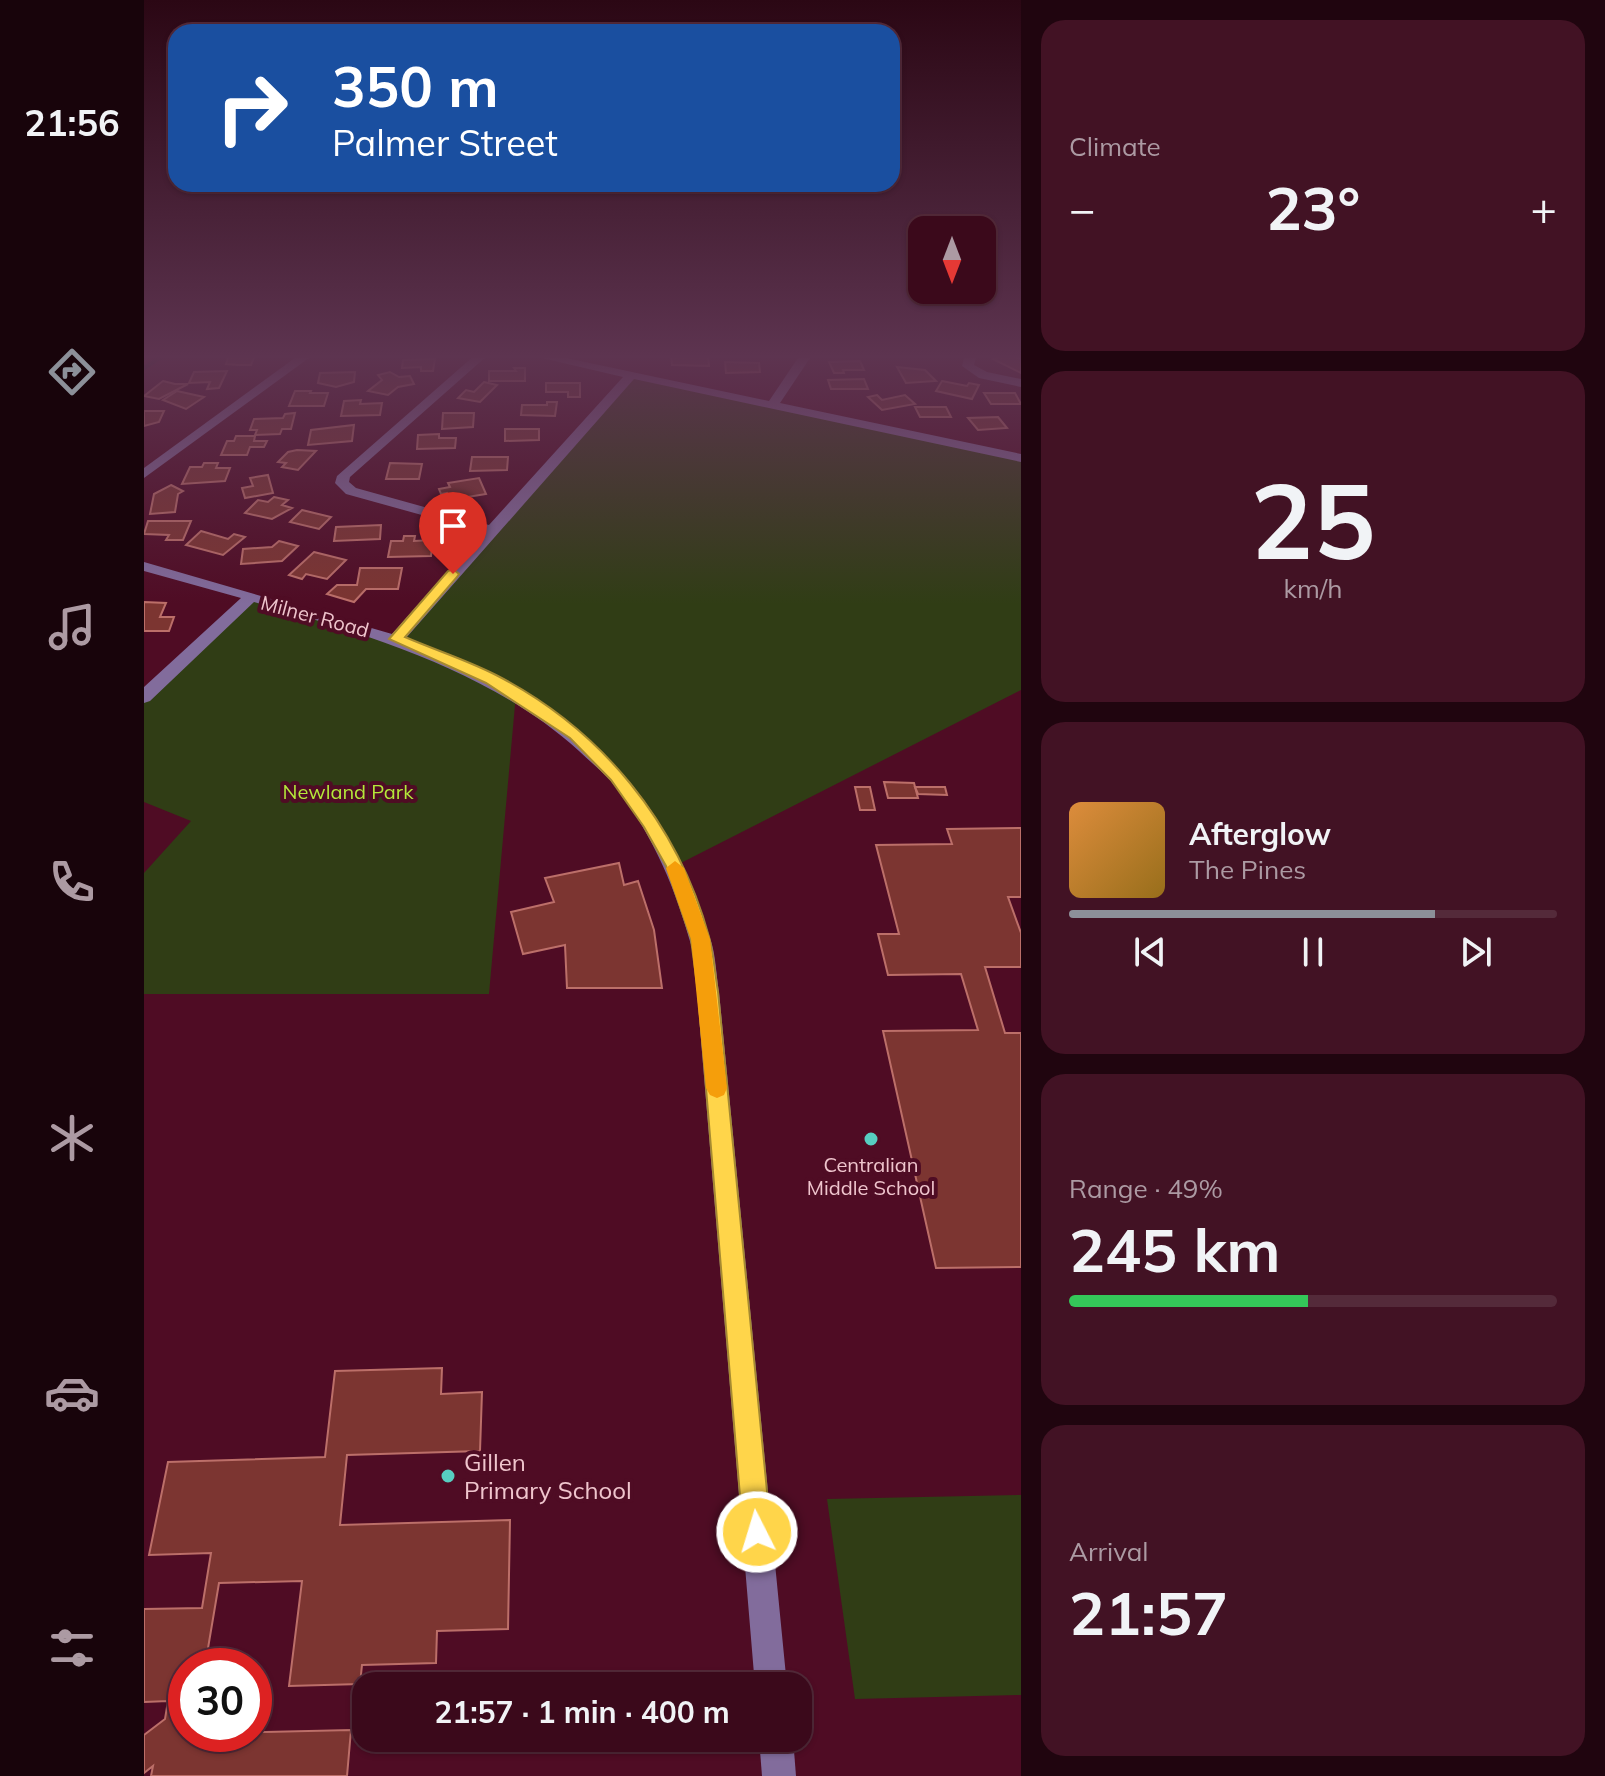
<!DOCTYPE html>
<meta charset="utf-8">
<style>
:root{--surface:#3b091b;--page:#421224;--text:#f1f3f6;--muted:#ac9aa3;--line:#542a3a;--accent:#8c9099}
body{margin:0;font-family:Mulish,sans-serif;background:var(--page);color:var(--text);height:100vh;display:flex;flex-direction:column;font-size:30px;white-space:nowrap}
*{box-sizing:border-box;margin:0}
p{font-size:26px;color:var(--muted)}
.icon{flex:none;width:44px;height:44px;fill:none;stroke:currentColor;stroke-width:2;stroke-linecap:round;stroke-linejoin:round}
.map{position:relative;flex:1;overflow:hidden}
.side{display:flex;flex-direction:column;gap:20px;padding:20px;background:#20050f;width:584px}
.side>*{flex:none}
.guide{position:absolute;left:24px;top:24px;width:732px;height:168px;border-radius:24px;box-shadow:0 2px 6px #0004,0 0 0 2px var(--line);background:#1a4fa0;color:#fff;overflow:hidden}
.needle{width:52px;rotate:180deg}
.fabs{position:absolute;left:764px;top:216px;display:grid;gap:16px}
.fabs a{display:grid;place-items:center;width:88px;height:88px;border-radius:16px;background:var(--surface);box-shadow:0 2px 6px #0004,0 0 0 2px var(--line);font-size:40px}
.speed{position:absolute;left:24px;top:1648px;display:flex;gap:16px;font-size:40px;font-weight:700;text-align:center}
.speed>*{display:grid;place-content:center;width:104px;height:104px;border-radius:50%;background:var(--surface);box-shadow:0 2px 6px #0004,0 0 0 2px var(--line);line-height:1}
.speed .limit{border:12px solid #d22;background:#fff;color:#111}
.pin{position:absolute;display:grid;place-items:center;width:68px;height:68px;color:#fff;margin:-82px -34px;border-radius:50% 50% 50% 0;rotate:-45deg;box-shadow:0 0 8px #0007}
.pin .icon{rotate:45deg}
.me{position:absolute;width:88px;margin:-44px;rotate:355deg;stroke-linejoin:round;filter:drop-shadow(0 0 6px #0008)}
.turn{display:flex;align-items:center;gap:28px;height:168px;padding:0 32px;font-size:36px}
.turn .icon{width:104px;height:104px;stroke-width:2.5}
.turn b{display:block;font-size:56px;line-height:68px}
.big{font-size:60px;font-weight:700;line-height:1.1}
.side .widget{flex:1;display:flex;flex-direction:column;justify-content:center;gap:12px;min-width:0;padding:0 28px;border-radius:24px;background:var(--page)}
.side .dial{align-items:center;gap:0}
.dial b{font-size:104px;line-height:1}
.song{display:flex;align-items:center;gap:24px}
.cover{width:96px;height:96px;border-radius:12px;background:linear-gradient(135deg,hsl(30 70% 55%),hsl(40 70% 35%))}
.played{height:8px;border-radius:4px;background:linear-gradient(90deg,var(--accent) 75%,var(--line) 75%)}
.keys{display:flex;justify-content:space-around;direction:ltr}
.heat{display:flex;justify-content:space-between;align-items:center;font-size:44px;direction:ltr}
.charge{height:12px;border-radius:6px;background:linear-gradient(90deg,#34c759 49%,var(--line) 0)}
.trip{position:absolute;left:208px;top:1672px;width:460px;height:80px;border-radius:24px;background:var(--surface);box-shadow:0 2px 6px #0004,0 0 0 2px var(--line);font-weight:700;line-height:80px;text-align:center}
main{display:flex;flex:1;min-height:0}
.dock{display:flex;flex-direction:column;width:144px;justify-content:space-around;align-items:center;background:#18040b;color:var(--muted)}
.dock .icon{width:56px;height:56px}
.dock .on{color:var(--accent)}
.dock b{font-size:36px;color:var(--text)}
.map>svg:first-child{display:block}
.green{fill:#303d15}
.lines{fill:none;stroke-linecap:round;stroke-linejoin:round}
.stream{stroke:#06211e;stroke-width:4}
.building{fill:#7c3531;stroke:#bc6f69;stroke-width:2}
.minor{fill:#826c9c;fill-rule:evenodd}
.route{fill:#ffd54a;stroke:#a68a30;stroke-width:2}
.slow{fill:#f59e0b}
.poi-dot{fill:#57cec1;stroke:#4f0c24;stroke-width:3}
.labels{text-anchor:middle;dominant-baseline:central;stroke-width:8;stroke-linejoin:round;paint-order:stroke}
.street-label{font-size:20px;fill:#efc5cd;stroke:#4f0c24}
.park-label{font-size:20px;fill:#b4e83a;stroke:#4f0c24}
.poi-label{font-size:20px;fill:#efc5cd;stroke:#4f0c24}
.near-poi-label{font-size:24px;fill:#efc5cd;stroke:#4f0c24;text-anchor:start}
</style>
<main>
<nav class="dock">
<b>21:56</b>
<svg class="icon on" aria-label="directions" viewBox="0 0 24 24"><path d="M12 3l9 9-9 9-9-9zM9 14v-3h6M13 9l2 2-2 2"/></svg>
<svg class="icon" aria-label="music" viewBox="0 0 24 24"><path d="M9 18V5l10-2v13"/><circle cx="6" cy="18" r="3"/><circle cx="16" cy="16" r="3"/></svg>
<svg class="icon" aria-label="phone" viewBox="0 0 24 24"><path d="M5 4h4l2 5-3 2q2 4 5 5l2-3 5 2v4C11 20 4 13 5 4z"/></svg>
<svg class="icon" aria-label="climate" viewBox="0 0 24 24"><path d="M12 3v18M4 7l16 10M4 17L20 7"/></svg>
<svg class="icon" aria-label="car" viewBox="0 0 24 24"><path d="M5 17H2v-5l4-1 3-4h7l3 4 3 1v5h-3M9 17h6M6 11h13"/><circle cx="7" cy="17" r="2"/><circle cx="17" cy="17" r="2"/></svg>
<svg class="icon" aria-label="filters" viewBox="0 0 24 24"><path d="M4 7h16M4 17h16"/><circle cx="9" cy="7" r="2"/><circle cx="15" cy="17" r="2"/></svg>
</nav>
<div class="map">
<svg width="877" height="1776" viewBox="0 0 877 1776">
<rect width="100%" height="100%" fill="#4f0c24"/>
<!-- green -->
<g class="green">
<path d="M 487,375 L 877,458 L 877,690 L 531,866 L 473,776 L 372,694 L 345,994 L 0,994 L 0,873 L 47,821 L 0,802 L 0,697 L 106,598 L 252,638 Z"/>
<path d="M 877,1495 L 877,1695 L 711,1699 L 683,1499 Z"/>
</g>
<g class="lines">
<!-- stream -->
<path class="stream" d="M 0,368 L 20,355"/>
</g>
<!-- building -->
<g class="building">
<path d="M 85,355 L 111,355 L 107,365 L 95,365 L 82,364 Z"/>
<path d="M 527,355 L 564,356 L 565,366 L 528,365 Z"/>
<path d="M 859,355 L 877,358 L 877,373 L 849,359 Z"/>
<path d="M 291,359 L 289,371 L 277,371 L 277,367 L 258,368 L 259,360 Z"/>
<path d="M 716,361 L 720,370 L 699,370 L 700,373 L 690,373 L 685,362 Z"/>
<path d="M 581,362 L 615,363 L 616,372 L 582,373 Z"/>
<path d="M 753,367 L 781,370 L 792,381 L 762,383 Z"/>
<path d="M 370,368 L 381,368 L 381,381 L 345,381 L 345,371 L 372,371 Z"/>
<path d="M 83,371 L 75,388 L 63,389 L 66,382 L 45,383 L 50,372 Z"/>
<path d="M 211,372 L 210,382 L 192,387 L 174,383 L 176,373 Z"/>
<path d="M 246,372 L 255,377 L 266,376 L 270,384 L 254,387 L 244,395 L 224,391 L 238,380 L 234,375 Z"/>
<path d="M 720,379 L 724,389 L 687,389 L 684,380 Z"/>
<path d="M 19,381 L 31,384 L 44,384 L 15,399 L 0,396 Z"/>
<path d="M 798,381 L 823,386 L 825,383 L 835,385 L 828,399 L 792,391 Z"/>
<path d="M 340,382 L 353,385 L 336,402 L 314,398 L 322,390 L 330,392 Z"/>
<path d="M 402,383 L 436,383 L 436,397 L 424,397 L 424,392 L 402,392 Z"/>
<path d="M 33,391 L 60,397 L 42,409 L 19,400 Z"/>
<path d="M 151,391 L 167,391 L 166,393 L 184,393 L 180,406 L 145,406 Z"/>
<path d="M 840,393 L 871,393 L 877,404 L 847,404 Z"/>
<path d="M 733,395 L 738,400 L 761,395 L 771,404 L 738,410 L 724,397 Z"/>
<path d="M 217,400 L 216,404 L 238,403 L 236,415 L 197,416 L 200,401 Z"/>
<path d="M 403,402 L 413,402 L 411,416 L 377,415 L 378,405 L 403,405 Z"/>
<path d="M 771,407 L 802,407 L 807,417 L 776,417 Z"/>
<path d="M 0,411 L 20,411 L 15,422 L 0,426 Z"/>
<path d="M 151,413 L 147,429 L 138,429 L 136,434 L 111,435 L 113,430 L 106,430 L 110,419 L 139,418 L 141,414 Z"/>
<path d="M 299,413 L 330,413 L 329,427 L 298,429 Z"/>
<path d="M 854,417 L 863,428 L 834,430 L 824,418 Z"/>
<path d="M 210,425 L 208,441 L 164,445 L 167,430 Z"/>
<path d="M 361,429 L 395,429 L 395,440 L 361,441 Z"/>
<path d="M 295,434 L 295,438 L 312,438 L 311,448 L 273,449 L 274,435 Z"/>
<path d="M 92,436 L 111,436 L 110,441 L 123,441 L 120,447 L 106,447 L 103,455 L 77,455 L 83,441 L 90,441 Z"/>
<path d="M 153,450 L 172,451 L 154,470 L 138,467 L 142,463 L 134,462 L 144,452 Z"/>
<path d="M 328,457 L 364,457 L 363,470 L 326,471 Z"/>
<path d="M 60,463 L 74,463 L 72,468 L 86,468 L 81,481 L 38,484 L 46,467 L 58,467 Z"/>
<path d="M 246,463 L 278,464 L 275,479 L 242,479 Z"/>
<path d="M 124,475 L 129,493 L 101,498 L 98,488 L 109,486 L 106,478 Z"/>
<path d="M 335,478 L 342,494 L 305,500 L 303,493 L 297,494 L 295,489 L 306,487 L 304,483 Z"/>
<path d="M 27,485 L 39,491 L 34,494 L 31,512 L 6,514 L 10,494 Z"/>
<path d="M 130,497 L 144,500 L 138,505 L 148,508 L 128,519 L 101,513 L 114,500 L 124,502 Z"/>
<path d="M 158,510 L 187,517 L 175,529 L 146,522 Z"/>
<path d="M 4,521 L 47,521 L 39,540 L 22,540 L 25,535 L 0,534 Z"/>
<path d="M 237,525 L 236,539 L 190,541 L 192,527 Z"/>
<path d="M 57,531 L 84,539 L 90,534 L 101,537 L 79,555 L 42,545 Z"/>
<path d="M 260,536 L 271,536 L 270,541 L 289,540 L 287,556 L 244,557 L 247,541 L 259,541 Z"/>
<path d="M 135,541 L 154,546 L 138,561 L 97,564 L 99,549 L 128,547 Z"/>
<path d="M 170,552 L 202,560 L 183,579 L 162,574 L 158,579 L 145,575 Z"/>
<path d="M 216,568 L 258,568 L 254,589 L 222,589 L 210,602 L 183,594 L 193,585 L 213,585 Z"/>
<path d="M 0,602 L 22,603 L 16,617 L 30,617 L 25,631 L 0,631 Z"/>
<path d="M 740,782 L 770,783 L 774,798 L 744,798 Z"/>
<path d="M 711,787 L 726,787 L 731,810 L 716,810 Z"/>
<path d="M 771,787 L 801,787 L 803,795 L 774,794 Z"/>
<path d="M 877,828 L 877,897 L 864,897 L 877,933 L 877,967 L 841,967 L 861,1033 L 877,1033 L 877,1267 L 792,1268 L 739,1031 L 834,1030 L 817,974 L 744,975 L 734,934 L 755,934 L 732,845 L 808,844 L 803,829 Z"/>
<path d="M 475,863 L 480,885 L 494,881 L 510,930 L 518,988 L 423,988 L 421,945 L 379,954 L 367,912 L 410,902 L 401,878 Z"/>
<path d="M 298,1368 L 297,1394 L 338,1392 L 336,1451 L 203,1455 L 196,1525 L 366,1520 L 364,1629 L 293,1631 L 292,1663 L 218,1665 L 216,1684 L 145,1686 L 158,1581 L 75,1583 L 61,1666 L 42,1666 L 42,1734 L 207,1730 L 203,1776 L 7,1776 L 9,1766 L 0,1773 L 0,1735 L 21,1719 L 24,1701 L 0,1702 L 0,1609 L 58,1608 L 67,1553 L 5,1555 L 24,1462 L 181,1457 L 191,1371 Z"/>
</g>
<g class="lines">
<!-- minor -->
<g class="minor">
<path d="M 155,355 L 169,355 L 0,478 L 0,468 Z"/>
<path d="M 331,355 L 344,355 L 206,477 L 205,482 L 212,488 L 345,525 L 479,377 L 385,355 L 408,355 L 625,401 L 656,355 L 668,355 L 636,403 L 877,454 L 877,462 L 490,379 L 262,638 C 419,699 515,771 566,938 C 572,955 572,974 575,992 L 643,1686 L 611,1686 L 553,992 C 551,974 551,955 545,938 C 529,881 504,826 466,780 C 457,770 445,761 435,751 C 345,670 225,635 110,602 L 6,701 L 0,703 L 0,687 L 97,598 L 0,571 L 0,562 L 248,634 L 339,532 L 202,494 L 191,483 L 193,476 Z"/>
<path d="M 821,355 L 833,355 L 830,365 L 843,372 L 877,379 L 877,387 L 835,378 L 818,366 Z"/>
<path d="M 615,1738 L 649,1738 L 652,1776 L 618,1776 Z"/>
</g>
</g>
<!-- sky -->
<linearGradient id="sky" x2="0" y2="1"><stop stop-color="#2b0714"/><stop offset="0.59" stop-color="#5d3450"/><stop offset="1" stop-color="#5d3450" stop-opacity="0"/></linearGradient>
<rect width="877" height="604" fill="url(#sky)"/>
<!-- route -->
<path class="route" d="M 309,569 L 315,574 L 313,577 L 261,637 C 291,650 323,660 352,675 C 457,729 534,823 565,937 C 570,955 571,974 574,992 L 627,1532 L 623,1542 L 613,1546 L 603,1542 L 599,1532 L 554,992 L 547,939 L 522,866 L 500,827 L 467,780 L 426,738 L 342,683 L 245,639 L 304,571 Z"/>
<!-- slow -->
<path class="slow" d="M 531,861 L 540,868 L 566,939 L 583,1088 L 580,1095 L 573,1098 L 566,1095 L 562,1088 L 547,939 L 522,868 Z"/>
<!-- markers -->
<g class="poi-dot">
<circle cx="727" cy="1139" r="8"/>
<circle cx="304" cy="1476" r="8"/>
</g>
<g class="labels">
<!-- street labels -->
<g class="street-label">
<text transform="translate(171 616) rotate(15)">Milner Road</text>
</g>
<!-- park labels -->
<g class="park-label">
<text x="204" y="791">Newland Park</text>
</g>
<!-- poi labels -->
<g class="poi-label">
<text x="727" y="1164">Centralian<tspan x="727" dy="23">Middle School</tspan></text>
</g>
<!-- near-poi labels -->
<g class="near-poi-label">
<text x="320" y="1462">Gillen<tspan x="320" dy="28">Primary School</tspan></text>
</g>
</g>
</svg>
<div class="fabs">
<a><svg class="needle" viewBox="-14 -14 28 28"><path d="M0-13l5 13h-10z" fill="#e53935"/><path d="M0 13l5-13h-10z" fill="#ac9aa3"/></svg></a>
</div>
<div class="speed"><div class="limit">30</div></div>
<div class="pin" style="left:309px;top:574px;background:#d93025"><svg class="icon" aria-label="arrive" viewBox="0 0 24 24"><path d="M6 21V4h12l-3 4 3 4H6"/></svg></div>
<svg class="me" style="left:613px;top:1532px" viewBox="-20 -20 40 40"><circle r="17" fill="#ffd54a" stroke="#fff" stroke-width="3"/><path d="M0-11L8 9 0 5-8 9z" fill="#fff"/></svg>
<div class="trip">21:57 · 1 min · 400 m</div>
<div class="guide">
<div class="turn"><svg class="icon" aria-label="right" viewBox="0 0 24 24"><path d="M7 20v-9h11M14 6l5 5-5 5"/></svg><div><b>350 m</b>Palmer Street</div></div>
</div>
</div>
<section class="side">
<div class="widget"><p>Climate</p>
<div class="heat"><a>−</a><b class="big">23°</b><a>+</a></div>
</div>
<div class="widget dial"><b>25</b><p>km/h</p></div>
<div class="widget">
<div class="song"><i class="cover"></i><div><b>Afterglow</b><p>The Pines</p></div></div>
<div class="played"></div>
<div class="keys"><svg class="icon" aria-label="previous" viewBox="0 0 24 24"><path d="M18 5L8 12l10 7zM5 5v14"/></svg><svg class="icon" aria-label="pause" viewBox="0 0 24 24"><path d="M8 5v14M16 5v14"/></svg><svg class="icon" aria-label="next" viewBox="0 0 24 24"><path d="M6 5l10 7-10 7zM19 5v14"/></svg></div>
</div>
<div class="widget"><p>Range · 49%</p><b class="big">245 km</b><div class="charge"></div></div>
<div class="widget"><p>Arrival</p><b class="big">21:57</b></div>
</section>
</main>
